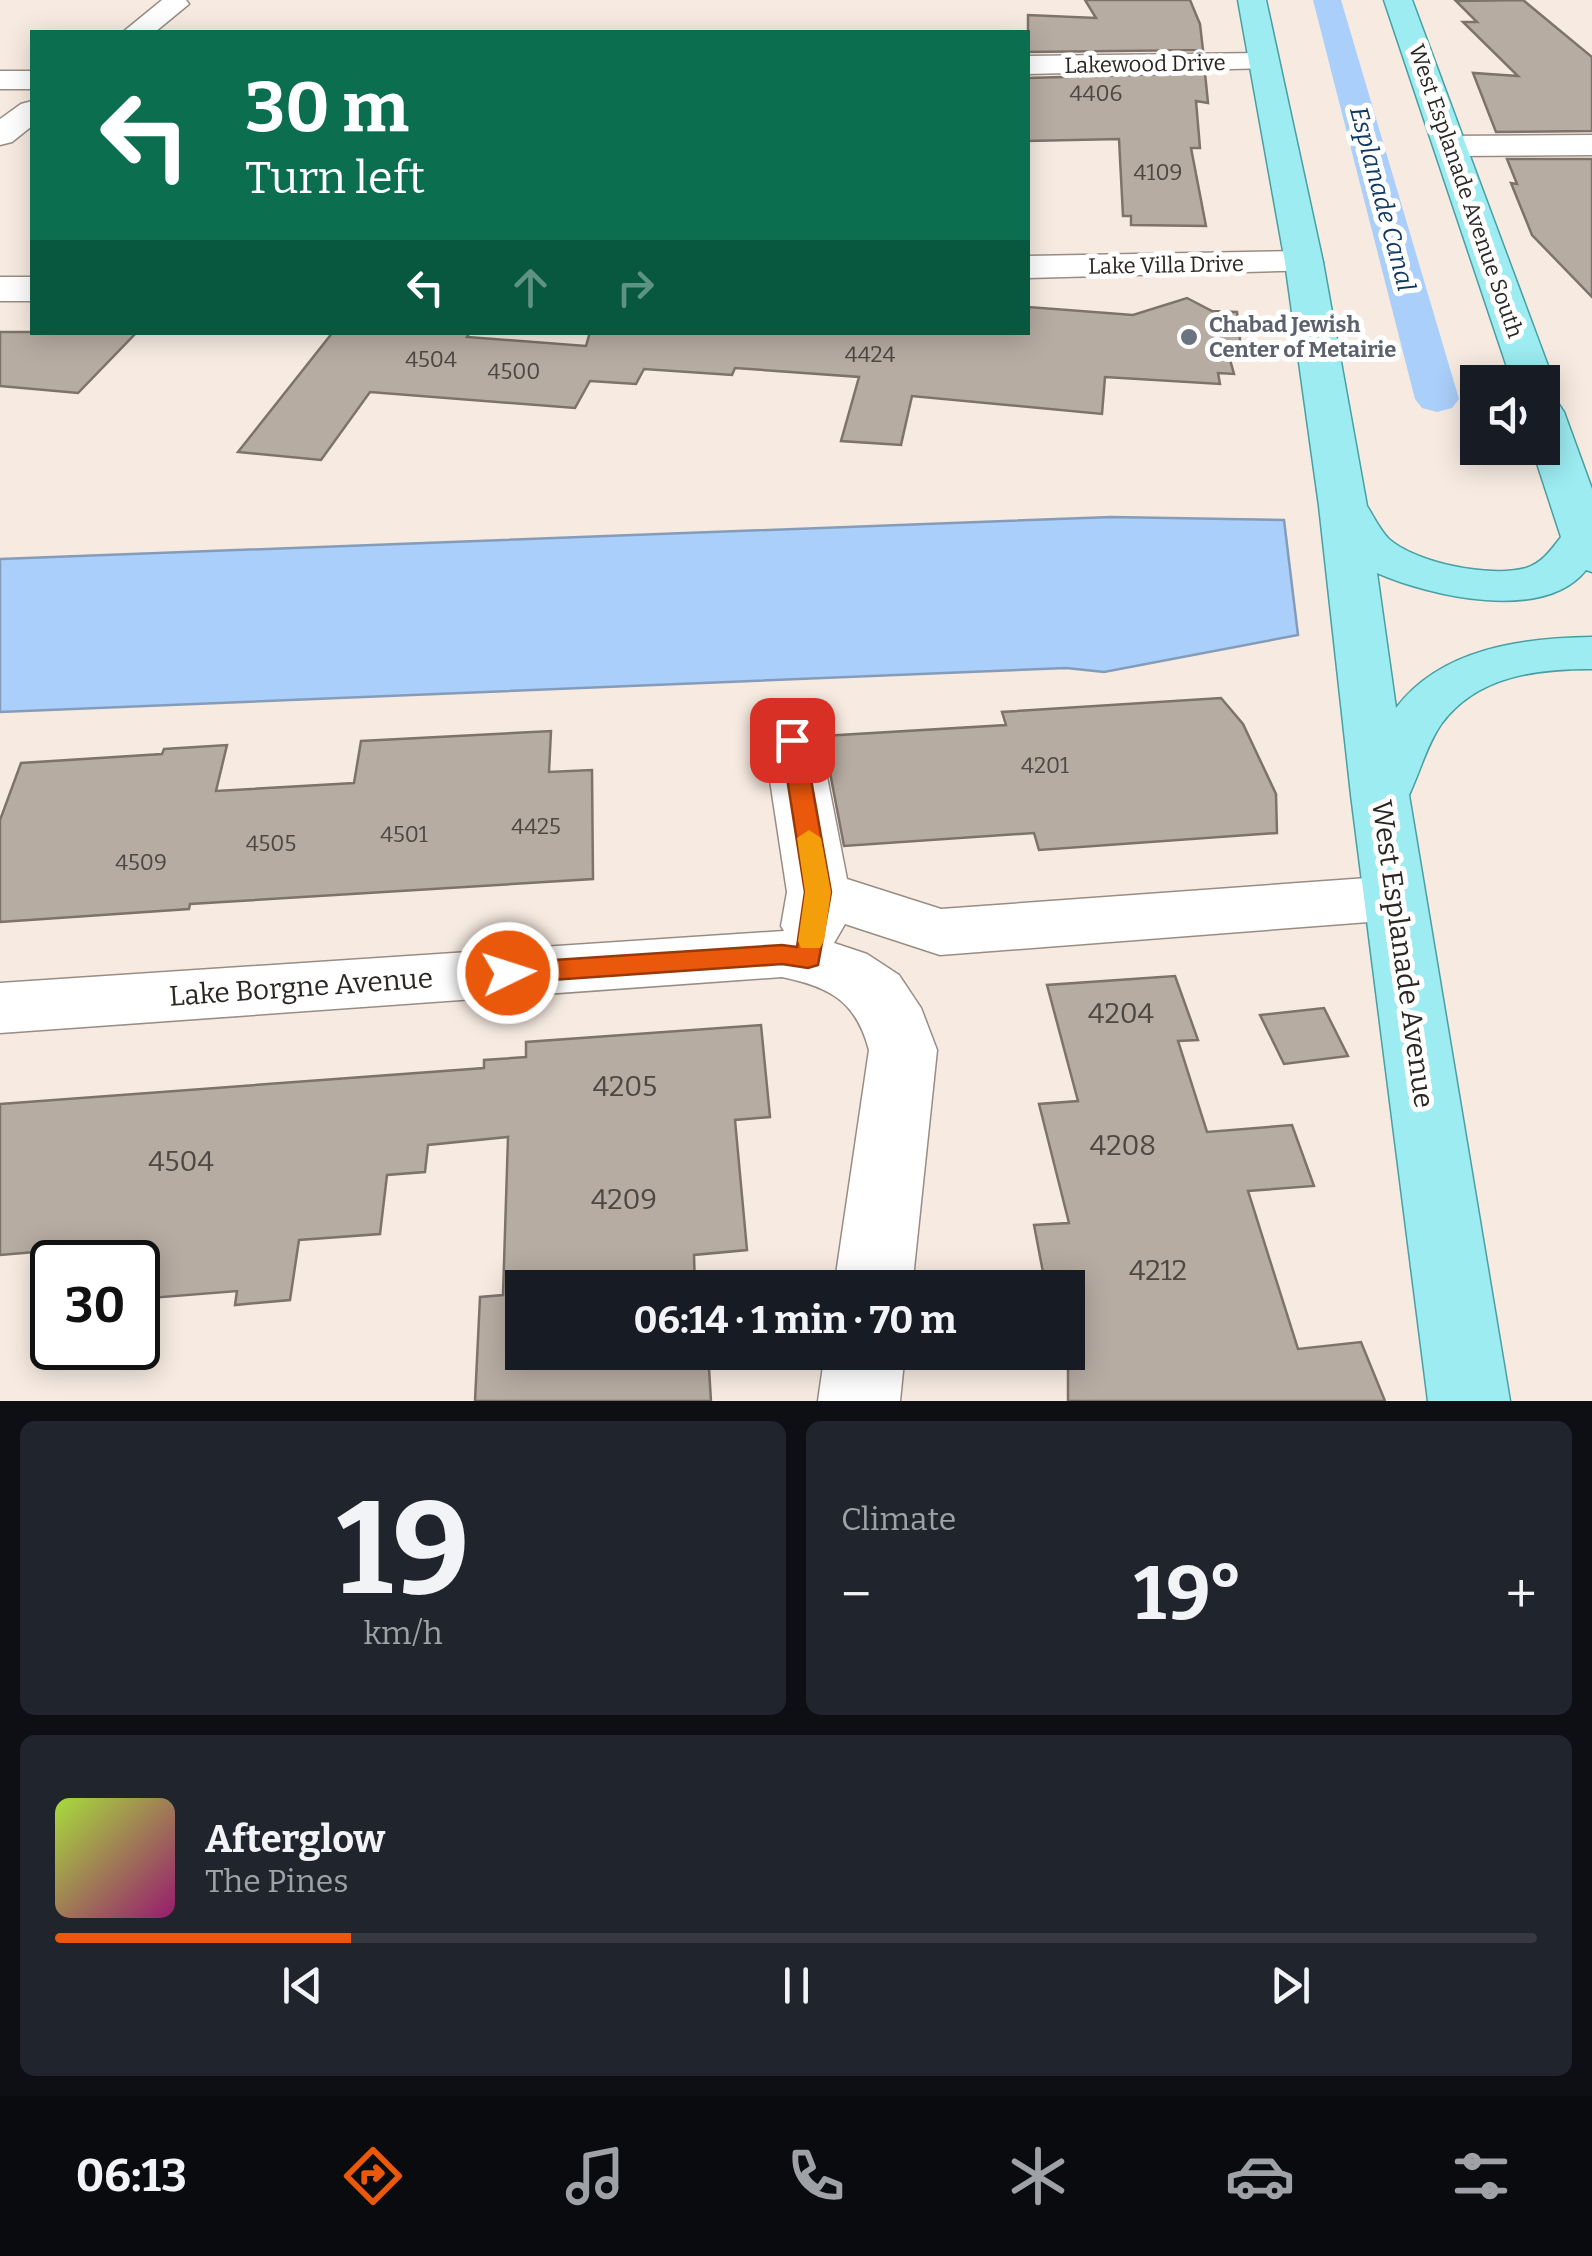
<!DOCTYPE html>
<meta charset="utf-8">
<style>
:root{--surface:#171b24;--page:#20242c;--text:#f1f3f6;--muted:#9ea1a6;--line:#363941;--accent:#ea580c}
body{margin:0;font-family:Bitter,serif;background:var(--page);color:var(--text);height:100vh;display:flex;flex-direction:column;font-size:38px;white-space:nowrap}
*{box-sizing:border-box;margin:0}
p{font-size:32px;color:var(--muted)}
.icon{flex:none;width:55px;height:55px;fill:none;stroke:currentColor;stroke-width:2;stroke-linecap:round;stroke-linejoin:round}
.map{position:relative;height:1401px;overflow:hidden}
.sheet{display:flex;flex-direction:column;gap:20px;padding:20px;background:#0d0f14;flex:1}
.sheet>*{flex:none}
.top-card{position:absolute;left:30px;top:30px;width:1000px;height:305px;border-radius:0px;box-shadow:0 5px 25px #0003;background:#0b6e4f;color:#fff;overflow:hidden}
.controls{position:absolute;left:1460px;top:365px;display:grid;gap:20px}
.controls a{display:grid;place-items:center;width:100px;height:100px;border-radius:0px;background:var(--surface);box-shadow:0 5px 25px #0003;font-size:50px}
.speed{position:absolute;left:30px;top:1240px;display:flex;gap:20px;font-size:50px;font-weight:700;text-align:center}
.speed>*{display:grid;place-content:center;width:130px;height:130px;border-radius:50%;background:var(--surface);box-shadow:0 5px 25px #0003;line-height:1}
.speed .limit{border:5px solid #111;border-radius:15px;background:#fff;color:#111}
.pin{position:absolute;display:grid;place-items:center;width:85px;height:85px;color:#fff;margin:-42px;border-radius:20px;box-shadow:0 5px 15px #0006}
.me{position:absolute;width:110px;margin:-55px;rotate:86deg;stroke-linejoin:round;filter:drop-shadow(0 0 8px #0008)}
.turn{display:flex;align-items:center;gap:35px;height:210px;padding:0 50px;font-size:45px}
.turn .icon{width:130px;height:130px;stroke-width:2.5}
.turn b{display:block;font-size:70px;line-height:85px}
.lanes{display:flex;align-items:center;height:95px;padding:0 50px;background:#0003;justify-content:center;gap:50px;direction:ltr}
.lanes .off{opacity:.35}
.big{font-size:75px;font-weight:700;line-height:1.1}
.sheet .tile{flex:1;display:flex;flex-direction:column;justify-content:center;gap:15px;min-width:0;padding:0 35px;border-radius:15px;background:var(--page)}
.sheet .dial{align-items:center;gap:0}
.dial b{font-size:130px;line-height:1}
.song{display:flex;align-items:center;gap:30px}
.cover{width:120px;height:120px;border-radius:15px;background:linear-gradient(135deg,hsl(80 70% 55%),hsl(320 70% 35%))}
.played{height:10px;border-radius:5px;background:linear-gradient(90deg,var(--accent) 20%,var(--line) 20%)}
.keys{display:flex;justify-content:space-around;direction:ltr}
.heat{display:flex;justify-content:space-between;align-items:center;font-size:55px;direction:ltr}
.sheet .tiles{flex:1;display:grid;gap:20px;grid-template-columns:1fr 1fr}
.tile:last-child{grid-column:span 2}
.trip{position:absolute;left:505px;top:1270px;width:580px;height:100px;border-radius:0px;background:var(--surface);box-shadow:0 5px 25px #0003;font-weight:700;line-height:100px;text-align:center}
.tab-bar{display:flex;height:160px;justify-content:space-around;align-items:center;background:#090b0e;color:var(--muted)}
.tab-bar .icon{width:70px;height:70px}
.tab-bar .current{color:var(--accent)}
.tab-bar b{font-size:45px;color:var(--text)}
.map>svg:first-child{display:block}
.water{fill:#aacffa;stroke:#849cb9;stroke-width:2.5}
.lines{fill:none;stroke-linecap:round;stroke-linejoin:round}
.canal{fill:#aacffa;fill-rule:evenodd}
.building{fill:#b7aca2;stroke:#7d736a;stroke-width:2.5}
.minor-casing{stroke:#988d84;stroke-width:3}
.major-casing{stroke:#499fa3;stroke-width:3}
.minor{fill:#fff;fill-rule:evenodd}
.major{fill:#9cecf2;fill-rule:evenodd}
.route{fill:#ea580c;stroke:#983908;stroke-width:2.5}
.slow{fill:#f59e0b}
.worship-dot{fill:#6b7280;stroke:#fff;stroke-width:4}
.labels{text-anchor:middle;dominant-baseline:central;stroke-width:10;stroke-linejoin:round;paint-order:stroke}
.far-street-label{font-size:22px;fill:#2a2622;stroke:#fff}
.number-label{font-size:22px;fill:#4d4842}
.far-worship-label{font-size:22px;font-weight:bold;fill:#5b616d;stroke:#fff;text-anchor:start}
.far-water-label{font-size:25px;font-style:italic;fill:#0d3864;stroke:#fff}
.street-label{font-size:28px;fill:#2a2622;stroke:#fff}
.near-number-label{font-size:28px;fill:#4d4842}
</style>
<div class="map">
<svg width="1592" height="1401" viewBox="0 0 1592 1401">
<rect width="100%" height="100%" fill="#f7ebe1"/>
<!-- water -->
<path class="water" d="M 1111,517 L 1284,520 L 1298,635 L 1104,672 L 1066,668 L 0,712 L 0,559 Z"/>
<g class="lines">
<!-- canal -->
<path class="canal" d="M 1313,0 L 1341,0 L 1459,399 L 1452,408 L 1437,412 L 1422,408 L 1415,399 Z"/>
</g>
<!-- building -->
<g class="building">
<path d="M 1085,0 L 1190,0 L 1200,24 L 1203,50 L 1028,52 L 1028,15 L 1096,18 Z"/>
<path d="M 1523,0 L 1592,57 L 1592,131 L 1496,132 L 1473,73 L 1518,76 L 1463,22 L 1477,22 L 1456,1 Z"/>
<path d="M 1205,73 L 1208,103 L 1196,101 L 1200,148 L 1191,148 L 1206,226 L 1131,225 L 1131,216 L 1123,216 L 1119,139 L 1028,141 L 1028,78 Z"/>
<path d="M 1507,159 L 1592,159 L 1592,297 L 1532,235 L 1511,183 L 1517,184 Z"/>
<path d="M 1187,298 L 1212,311 L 1237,312 L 1241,349 L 1229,356 L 1234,374 L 1218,373 L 1220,384 L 1105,377 L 1102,414 L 912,396 L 901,445 L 841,441 L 859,377 L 735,368 L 732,375 L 644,369 L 636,384 L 590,381 L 575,408 L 370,392 L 321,460 L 238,452 L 333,332 L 470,332 L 467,337 L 586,346 L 590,332 L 1028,332 L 1029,307 L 1133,315 Z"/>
<path d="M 0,332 L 137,332 L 78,393 L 0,386 Z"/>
<path d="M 1221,698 L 1243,724 L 1276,794 L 1277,833 L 1039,850 L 1034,833 L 844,846 L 823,736 L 1006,725 L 1002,712 Z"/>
<path d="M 551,731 L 549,772 L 592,770 L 593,879 L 190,904 L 189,909 L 0,922 L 0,820 L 21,763 L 162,754 L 164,749 L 227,745 L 216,791 L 354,783 L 361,741 Z"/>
<path d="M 1175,976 L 1198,1040 L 1178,1041 L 1207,1132 L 1292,1125 L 1314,1186 L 1248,1191 L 1298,1349 L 1361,1342 L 1385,1401 L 1068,1401 L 1068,1288 L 1046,1288 L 1034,1225 L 1069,1223 L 1039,1104 L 1078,1101 L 1047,985 Z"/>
<path d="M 1324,1008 L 1348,1056 L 1284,1064 L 1260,1015 Z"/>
<path d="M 761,1025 L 770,1117 L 735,1120 L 747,1250 L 694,1255 L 695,1288 L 522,1288 L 522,1352 L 708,1352 L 711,1401 L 475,1401 L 480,1297 L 503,1295 L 508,1137 L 428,1145 L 425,1172 L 387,1175 L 380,1234 L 299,1240 L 290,1300 L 235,1305 L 237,1291 L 138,1299 L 138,1262 L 126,1262 L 130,1244 L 0,1255 L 0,1104 L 484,1068 L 484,1060 L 526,1057 L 526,1042 Z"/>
</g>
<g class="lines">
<!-- minor casing -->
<g class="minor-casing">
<g id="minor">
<path d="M 162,0 L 186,0 L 189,4 L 155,32 L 123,32 Z"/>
<path d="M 1262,53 L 1273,56 L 1277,62 L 1273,68 L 1028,74 L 1028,56 Z"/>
<rect x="0" y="71" width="32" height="18"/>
<path d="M 32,101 L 32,126 L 12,142 L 0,145 L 0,119 L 21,104 Z"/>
<path d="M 1592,135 L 1592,155 L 1452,156 L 1440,153 L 1435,146 L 1440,139 L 1452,136 Z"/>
<path d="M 1304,251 L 1317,254 L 1323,262 L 1317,270 L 1028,278 L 1028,256 Z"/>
<rect x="0" y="277" width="32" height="24"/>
<path d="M 792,723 L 812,728 L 820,741 L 847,879 L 941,909 L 1395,876 L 1417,882 L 1426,898 L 1417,914 L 1395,920 L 940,955 L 845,924 L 834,943 L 867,954 L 899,975 L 921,1008 L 937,1050 L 912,1288 L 834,1288 L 869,1050 C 856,1001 830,987 782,977 L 0,1033 L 0,983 L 784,931 L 781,926 L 787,892 L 764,741 L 772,728 Z"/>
<path d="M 825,1352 L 905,1352 L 900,1401 L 818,1401 Z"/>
</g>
</g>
<!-- major casing -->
<g class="major-casing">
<g id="major">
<path d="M 1238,0 L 1266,0 L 1323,262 L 1367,506 C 1374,517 1380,530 1389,539 C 1416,563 1491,578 1526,568 C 1542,563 1551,550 1561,537 L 1532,448 L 1542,448 L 1542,399 L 1558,403 L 1564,412 L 1592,489 L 1592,572 L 1586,570 C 1544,623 1430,596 1377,573 L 1396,708 C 1441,648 1523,638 1592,637 L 1592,669 C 1537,669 1478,675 1442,723 C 1427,744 1420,772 1409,795 L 1510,1401 L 1428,1401 L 1351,795 L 1319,506 L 1285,262 Z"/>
<path d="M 1384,0 L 1412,0 L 1554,382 L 1548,391 L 1542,392 L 1542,382 L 1512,382 Z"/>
</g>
</g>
<!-- minor -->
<use href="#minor" class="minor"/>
<!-- major -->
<use href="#major" class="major"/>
</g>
<!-- route -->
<path class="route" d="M 792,733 L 804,740 L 831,892 L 818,965 L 808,968 L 782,964 L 508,983 L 498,980 L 494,973 L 498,966 L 508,963 L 782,945 L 797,947 L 805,892 L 781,740 Z"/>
<!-- slow -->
<path class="slow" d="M 809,830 L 821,838 L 831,892 L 824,941 L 820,948 L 801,948 L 798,941 L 805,892 L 797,838 Z"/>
<!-- markers -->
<circle class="worship-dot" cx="1189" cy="337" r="10"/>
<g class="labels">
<!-- far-street labels -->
<g class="far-street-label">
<text transform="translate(1145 64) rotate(-1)">Lakewood Drive</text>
<text transform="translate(1466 191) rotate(71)">West Esplanade Avenue South</text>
<text transform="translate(1166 265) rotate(-1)">Lake Villa Drive</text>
</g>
<!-- number labels -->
<g class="number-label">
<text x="1096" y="93">4406</text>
<text x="1158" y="172">4109</text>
<text x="870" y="354">4424</text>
<text x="431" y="359">4504</text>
<text x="514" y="371">4500</text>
<text x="1045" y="765">4201</text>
<text x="536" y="826">4425</text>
<text x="404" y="834">4501</text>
<text x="271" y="843">4505</text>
<text x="141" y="862">4509</text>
</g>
<!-- far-worship labels -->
<g class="far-worship-label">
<text x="1209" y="324">Chabad Jewish<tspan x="1209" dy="25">Center of Metairie</tspan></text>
</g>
<!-- far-water labels -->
<g class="far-water-label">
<text transform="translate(1382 199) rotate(75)">Esplanade Canal</text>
</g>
<!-- street labels -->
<g class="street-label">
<text transform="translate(1403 954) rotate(82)">West Esplanade Avenue</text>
<text transform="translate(301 987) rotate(-4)">Lake Borgne Avenue</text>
</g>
<!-- near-number labels -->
<g class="near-number-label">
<text x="1121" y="1013">4204</text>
<text x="625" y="1086">4205</text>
<text x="1123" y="1145">4208</text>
<text x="181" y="1161">4504</text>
<text x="624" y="1199">4209</text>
<text x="1158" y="1270">4212</text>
</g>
</g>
</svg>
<div class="controls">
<a><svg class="icon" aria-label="sound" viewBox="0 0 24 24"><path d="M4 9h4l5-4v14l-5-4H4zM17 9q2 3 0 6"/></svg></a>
</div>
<div class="speed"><div class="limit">30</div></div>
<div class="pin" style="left:792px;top:740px;background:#d93025"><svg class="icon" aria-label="arrive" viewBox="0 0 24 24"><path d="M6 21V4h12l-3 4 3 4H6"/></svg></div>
<svg class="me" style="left:508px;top:973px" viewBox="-20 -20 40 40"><circle r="17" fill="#ea580c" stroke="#fff" stroke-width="3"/><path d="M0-11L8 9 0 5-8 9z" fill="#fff"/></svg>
<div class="trip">06:14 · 1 min · 70 m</div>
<div class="top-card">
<div class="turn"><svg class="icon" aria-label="left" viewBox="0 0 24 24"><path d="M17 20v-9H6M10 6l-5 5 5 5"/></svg><div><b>30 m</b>Turn left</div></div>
<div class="lanes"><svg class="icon" aria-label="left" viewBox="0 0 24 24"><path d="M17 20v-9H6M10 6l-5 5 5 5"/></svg><svg class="icon off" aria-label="ahead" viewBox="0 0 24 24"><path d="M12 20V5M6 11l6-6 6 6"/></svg><svg class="icon off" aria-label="right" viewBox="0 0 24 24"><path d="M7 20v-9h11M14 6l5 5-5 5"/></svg></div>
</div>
</div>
<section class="sheet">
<div class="tiles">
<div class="tile dial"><b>19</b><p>km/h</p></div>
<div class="tile"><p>Climate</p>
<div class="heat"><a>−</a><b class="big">19°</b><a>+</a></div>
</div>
<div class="tile">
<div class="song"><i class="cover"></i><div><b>Afterglow</b><p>The Pines</p></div></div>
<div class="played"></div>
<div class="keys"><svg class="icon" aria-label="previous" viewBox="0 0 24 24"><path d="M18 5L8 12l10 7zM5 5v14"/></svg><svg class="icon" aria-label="pause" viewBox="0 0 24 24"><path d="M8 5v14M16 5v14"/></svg><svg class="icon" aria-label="next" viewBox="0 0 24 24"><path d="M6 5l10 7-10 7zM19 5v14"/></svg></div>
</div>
</div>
</section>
<nav class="tab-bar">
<b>06:13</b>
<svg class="icon current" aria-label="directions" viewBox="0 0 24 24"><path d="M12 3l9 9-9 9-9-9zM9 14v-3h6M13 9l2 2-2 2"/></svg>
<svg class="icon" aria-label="music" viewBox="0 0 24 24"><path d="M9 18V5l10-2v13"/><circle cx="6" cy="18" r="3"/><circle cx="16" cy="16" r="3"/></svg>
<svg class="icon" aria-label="phone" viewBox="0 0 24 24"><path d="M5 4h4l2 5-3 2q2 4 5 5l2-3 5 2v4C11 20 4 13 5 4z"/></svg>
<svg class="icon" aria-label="climate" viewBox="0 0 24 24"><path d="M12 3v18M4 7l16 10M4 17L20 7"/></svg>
<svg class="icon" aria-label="car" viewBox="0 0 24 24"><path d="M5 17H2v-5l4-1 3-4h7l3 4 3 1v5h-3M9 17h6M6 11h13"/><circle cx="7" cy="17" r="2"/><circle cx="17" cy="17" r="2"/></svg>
<svg class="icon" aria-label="filters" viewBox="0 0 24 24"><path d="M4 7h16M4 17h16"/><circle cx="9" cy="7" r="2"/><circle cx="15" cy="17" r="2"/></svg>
</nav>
